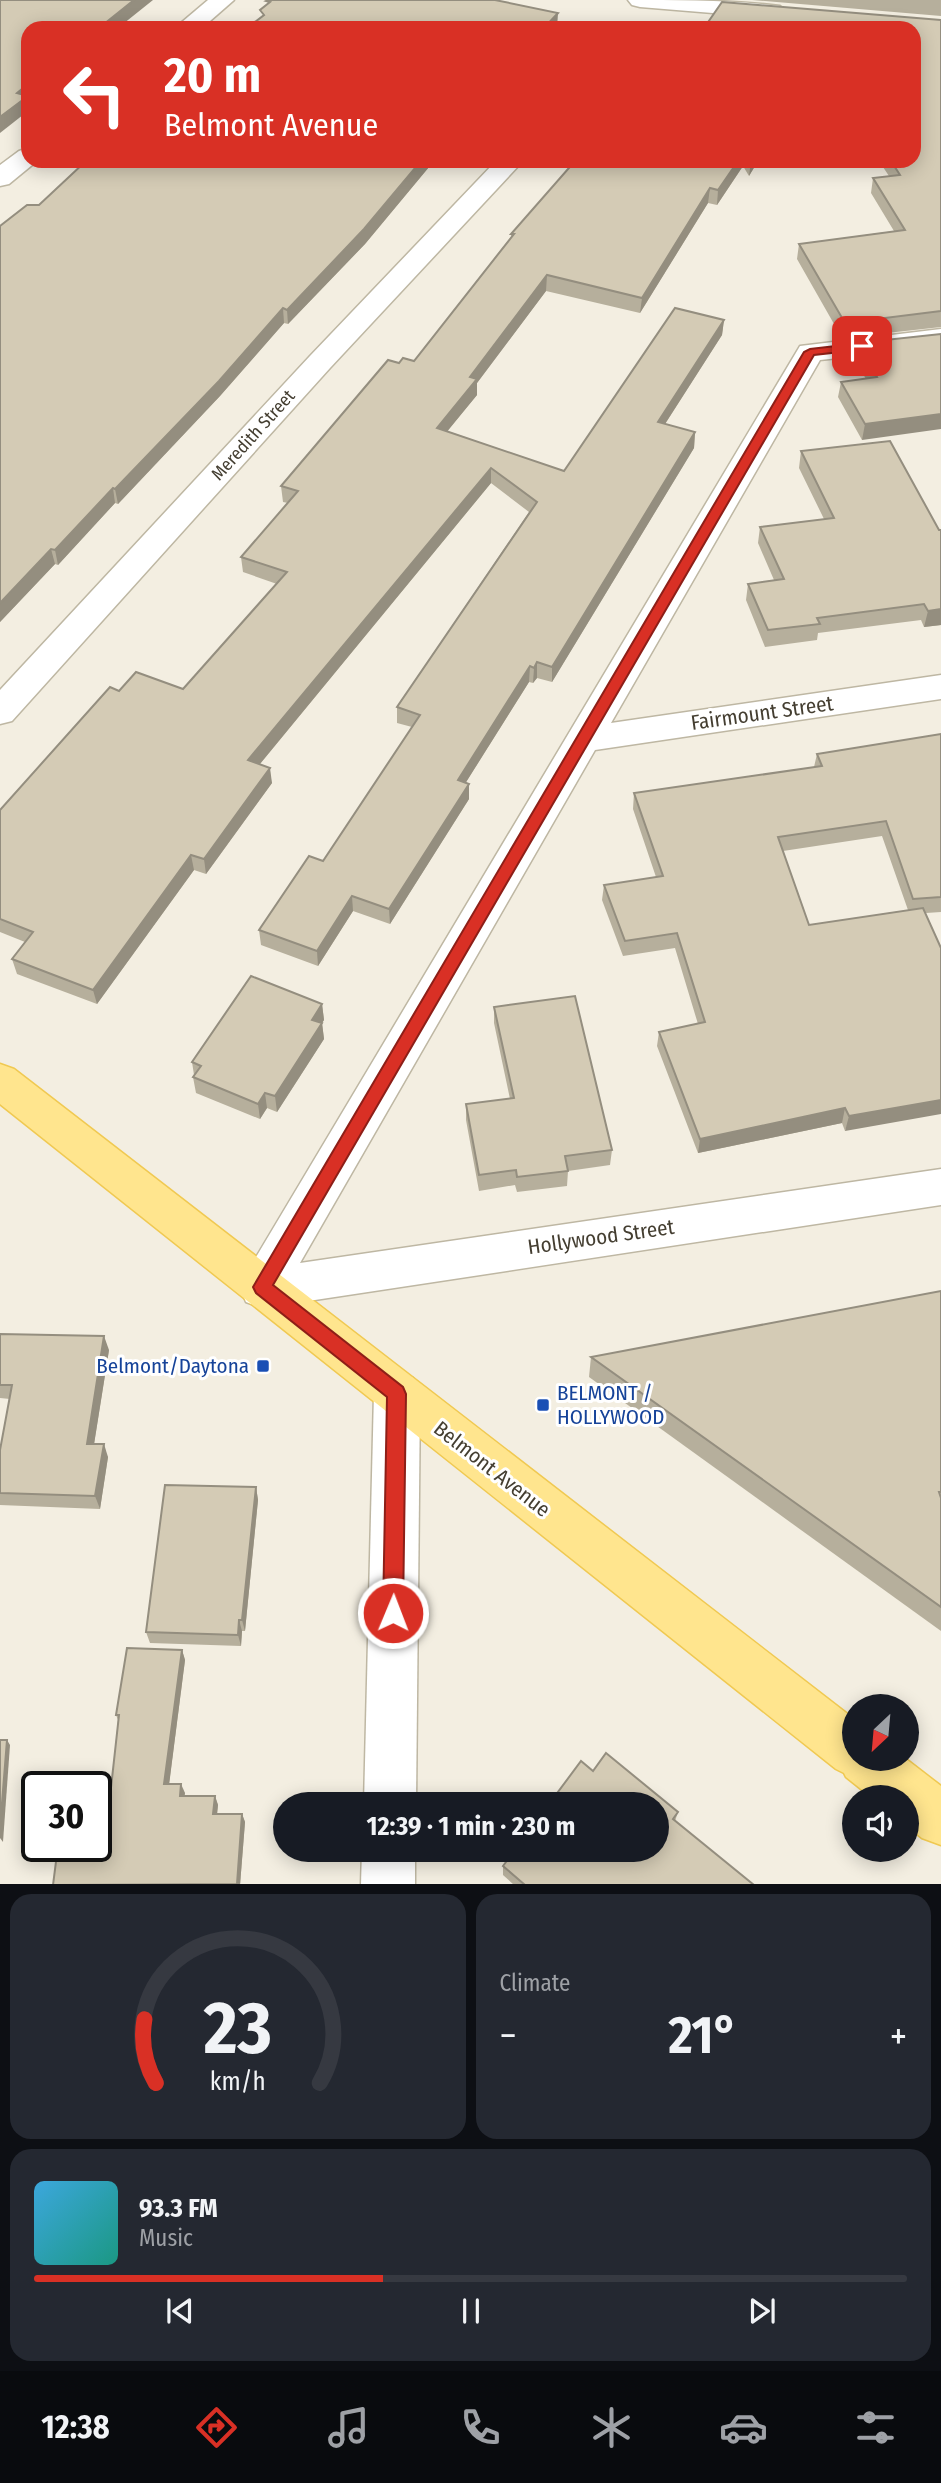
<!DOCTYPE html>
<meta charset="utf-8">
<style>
:root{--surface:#171b24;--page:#242831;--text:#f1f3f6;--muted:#9ea1a6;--line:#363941;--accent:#d93025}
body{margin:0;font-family:"Fira Sans Condensed",sans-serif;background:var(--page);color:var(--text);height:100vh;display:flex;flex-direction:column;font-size:26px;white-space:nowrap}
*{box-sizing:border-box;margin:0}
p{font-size:23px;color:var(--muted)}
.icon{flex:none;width:38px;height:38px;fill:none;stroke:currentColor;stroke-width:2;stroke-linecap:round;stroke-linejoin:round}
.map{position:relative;height:1884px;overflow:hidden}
.side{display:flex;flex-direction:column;gap:10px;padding:10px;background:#0d0f14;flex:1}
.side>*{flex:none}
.top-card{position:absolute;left:21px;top:21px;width:900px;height:147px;border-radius:21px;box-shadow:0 4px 18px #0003;background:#d93025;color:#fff;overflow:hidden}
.needle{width:46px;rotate:206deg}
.tools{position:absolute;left:842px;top:1694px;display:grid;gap:14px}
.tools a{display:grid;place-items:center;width:77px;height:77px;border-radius:50%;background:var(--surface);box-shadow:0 4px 18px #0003;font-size:35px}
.speed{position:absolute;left:21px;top:1771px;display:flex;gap:14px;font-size:35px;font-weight:700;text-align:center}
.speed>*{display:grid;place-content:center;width:91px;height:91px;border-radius:50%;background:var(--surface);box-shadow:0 4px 18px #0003;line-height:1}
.speed .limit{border:4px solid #111;border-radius:10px;background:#fff;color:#111}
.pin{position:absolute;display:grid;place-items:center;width:60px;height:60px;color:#fff;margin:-30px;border-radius:14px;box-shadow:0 4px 10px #0006}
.me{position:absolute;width:77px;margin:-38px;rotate:1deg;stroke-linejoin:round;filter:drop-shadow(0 0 5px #0008)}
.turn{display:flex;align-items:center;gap:24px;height:147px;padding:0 28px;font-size:32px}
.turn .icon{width:91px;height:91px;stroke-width:2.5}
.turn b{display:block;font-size:49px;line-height:60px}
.big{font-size:52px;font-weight:700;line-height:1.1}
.side .widget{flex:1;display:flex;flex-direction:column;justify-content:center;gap:10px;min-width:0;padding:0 24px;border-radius:21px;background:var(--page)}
.side .dial{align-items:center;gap:0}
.dial svg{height:182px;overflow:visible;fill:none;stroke:var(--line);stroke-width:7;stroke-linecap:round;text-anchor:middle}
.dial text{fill:var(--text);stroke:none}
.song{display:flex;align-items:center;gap:21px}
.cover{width:84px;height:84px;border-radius:10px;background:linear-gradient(135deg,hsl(200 70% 55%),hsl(170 70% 35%))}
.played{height:7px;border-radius:4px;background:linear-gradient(90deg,var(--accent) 40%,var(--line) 40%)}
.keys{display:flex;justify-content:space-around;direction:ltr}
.heat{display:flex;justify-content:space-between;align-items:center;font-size:38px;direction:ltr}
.side .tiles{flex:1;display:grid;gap:10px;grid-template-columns:1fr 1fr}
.widget:last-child{grid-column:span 2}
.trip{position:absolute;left:273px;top:1792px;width:396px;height:70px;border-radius:35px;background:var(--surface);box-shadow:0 4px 18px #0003;font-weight:700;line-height:70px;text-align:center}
.tab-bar{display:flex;height:112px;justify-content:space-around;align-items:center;background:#090b0e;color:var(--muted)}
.tab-bar .icon{width:49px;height:49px}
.tab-bar .selected{color:var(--accent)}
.tab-bar b{font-size:32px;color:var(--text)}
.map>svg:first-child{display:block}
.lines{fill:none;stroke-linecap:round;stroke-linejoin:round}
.minor-casing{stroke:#beb7a3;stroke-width:3}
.primary-casing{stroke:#f0c952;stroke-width:3}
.minor{fill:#fff;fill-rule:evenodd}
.primary{fill:#ffe58e;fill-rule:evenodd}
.wall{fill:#b6af9c;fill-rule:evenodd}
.shaded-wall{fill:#948e7f}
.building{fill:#d4cbb5;stroke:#948e7f;stroke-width:2}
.route{fill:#d93025;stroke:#8d1f18;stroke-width:2}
.transit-dot{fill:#1a4fb4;stroke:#fff;stroke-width:2.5}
.labels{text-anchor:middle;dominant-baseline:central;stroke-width:6;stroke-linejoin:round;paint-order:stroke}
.far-street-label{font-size:18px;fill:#443e31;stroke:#fff}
.street-label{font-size:21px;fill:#443e31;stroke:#fff}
.transit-label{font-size:21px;fill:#164399;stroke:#fff;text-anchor:end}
</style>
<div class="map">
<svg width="941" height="1885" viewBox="0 0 941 1885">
<rect width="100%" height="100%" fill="#f3eee1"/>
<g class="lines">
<!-- minor casing -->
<g class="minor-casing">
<g id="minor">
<path d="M 208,0 L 234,0 L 202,28 L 175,28 Z"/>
<path d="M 628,0 C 678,0 732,0 780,6 L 784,11 L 780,16 L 772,18 L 640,7 L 632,5 Z"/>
<path d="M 28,148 L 28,161 L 37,161 L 9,184 L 0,186 L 0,165 L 19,151 Z"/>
<path d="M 496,161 L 523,161 L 330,368 L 12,721 L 0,724 L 0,690 L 310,356 Z"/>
<path d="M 941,329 L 941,347 L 820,360 L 611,723 L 941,675 L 941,699 L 595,750 L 300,1263 L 941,1169 L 941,1205 L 262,1308 L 246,1302 L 240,1288 L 246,1274 L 800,346 Z"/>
<path d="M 397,1372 L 413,1378 L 420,1393 L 416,1804 L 364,1804 L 374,1393 L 381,1378 Z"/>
<path d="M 362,1850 L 415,1850 L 415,1885 L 361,1885 Z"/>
</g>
</g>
<!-- primary casing -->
<g class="primary-casing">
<path id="primary" d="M 0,1064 L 14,1069 L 854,1719 L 854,1759 L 906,1759 L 941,1786 L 941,1845 L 922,1838 L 906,1825 L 906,1797 L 871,1797 L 846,1777 L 844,1773 L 836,1769 L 0,1104 Z"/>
</g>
<!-- minor -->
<use href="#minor" class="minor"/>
<!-- primary -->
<use href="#primary" class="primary"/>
</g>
<!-- wall -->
<g class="wall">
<path d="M 752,0 L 941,0 L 941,16 Z"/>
<path d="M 941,20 L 941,327 L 842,338 L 797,259 L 799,244 L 894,231 L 871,193 L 873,178 L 889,176 L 879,161 L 914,161 Z"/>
<path d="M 86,161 L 434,161 L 365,244 L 288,324 L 284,323 L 220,396 L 118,504 L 115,503 L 58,565 L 55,564 L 0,622 L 0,226 L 39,205 Z"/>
<path d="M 575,161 L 758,161 L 749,176 L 743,166 L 717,205 L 708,203 L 640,313 L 546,291 L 477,383 L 477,395 L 447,431 L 564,471 L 724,320 L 722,335 L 665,424 L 695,432 L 694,448 L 552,682 L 537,678 L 533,683 L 529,682 L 466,782 L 469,784 L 469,799 L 390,924 L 353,911 L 318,966 L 261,945 L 259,930 L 323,861 L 412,727 L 397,723 L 397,707 L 529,512 L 491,483 L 260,764 L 272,783 L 206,874 L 194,870 L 97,1004 L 17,974 L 12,959 L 25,942 L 0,932 L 0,810 L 119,691 L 183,689 L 277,584 L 243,572 L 241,557 L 288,503 L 283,502 L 281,486 L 399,363 L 414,361 L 511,237 L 511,234 Z"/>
<path d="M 941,334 L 862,440 L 838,397 L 841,382 L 866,379 L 854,359 L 857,343 Z"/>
<path d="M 801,451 L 939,530 L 941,530 L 941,625 L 924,627 L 921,620 L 818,633 L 817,640 L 765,647 L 746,600 L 748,584 L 774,580 L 758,543 L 760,527 L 824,519 L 799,468 Z"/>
<path d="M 941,734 L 941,912 L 926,913 L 845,1131 L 842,1123 L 698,1153 L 657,1046 L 659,1032 L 698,1024 L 675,948 L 623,956 L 602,900 L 604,885 L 656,877 L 633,809 L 634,793 L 814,767 L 817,754 ZM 882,836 L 908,910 L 809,925 L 783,851 Z"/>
<path d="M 322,1004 L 324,1020 L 322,1023 L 324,1039 L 277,1112 L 267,1108 L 260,1119 L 196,1093 L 193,1077 L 194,1075 L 192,1062 Z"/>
<path d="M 494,1007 L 612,1150 L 610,1165 L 568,1171 L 567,1186 L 517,1192 L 515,1185 L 479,1191 L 466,1120 L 466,1104 L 510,1099 L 494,1023 Z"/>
<path d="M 941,1291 L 941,1631 L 589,1377 L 591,1357 Z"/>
<path d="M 0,1334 L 109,1350 L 94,1444 L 108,1457 L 100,1509 L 0,1505 L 0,1450 L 10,1399 L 0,1398 Z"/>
<path d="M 256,1487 L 258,1500 L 245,1631 L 242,1631 L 241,1646 L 150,1643 L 146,1632 Z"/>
<path d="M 182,1650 L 185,1660 L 169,1784 L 185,1793 L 184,1796 L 215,1796 L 218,1805 L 217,1814 L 242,1814 L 245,1822 L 240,1885 L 53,1885 L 108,1815 L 118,1720 L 116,1715 Z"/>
<path d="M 593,1771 L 678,1812 L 675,1821 L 754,1885 L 514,1885 L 503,1875 L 503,1866 Z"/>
</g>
<!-- shaded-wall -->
<g class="shaded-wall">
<path d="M 134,0 L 153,0 L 118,28 L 99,28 Z"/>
<path d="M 558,13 L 557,28 L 544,28 Z"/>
<path d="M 28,84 L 28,111 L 0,133 L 0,117 L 17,93 Z"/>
<path d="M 421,161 L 434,161 L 365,244 L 288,324 L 287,310 Z"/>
<path d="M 738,161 L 744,161 L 743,166 L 717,205 L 718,190 Z"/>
<path d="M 751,161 L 758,161 L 749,176 Z"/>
<path d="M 710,188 L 708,203 L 640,313 L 642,298 Z"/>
<path d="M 547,275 L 546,291 L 477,383 L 477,395 L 437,444 L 437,428 L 470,377 Z"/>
<path d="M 283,308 L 284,323 L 220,396 L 118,504 L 115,489 Z"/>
<path d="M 724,320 L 722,335 L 656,438 L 658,422 Z"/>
<path d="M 941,414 L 941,429 L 862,440 L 865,424 Z"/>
<path d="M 695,432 L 694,448 L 552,682 L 552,667 Z"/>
<path d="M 491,468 L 491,483 L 250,776 L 248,760 Z"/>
<path d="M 113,488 L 115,503 L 58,565 L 55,550 Z"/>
<path d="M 51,549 L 55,564 L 0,622 L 0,603 Z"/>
<path d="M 941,609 L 941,625 L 924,627 L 928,611 Z"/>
<path d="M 537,662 L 537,678 L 533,683 L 534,668 Z"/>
<path d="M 530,666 L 529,682 L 458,795 L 458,780 Z"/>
<path d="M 270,768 L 272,783 L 206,874 L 204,859 Z"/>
<path d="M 469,784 L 469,799 L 390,924 L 389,909 Z"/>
<path d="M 191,855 L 194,870 L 97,1004 L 93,990 Z"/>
<path d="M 352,896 L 353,911 L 318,966 L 317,951 Z"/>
<path d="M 322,1004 L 324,1020 L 314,1035 L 312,1020 Z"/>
<path d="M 322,1023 L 324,1039 L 277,1112 L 275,1096 Z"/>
<path d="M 265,1093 L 267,1108 L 260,1119 L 258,1104 Z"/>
<path d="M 941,1100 L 941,1114 L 845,1131 L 849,1116 Z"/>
<path d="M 845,1108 L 842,1123 L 698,1153 L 700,1139 Z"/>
<path d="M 104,1336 L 109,1350 L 92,1457 L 87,1444 Z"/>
<path d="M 104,1444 L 108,1457 L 100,1509 L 95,1496 Z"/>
<path d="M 256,1487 L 258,1500 L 245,1631 L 242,1620 Z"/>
<path d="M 239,1620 L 242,1631 L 241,1646 L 238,1635 Z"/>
<path d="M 182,1650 L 185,1660 L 168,1793 L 164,1784 Z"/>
<path d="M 7,1740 L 10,1745 L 3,1842 L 0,1838 L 0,1828 Z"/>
<path d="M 181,1784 L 185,1793 L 183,1805 L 180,1796 Z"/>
<path d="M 215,1796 L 218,1805 L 216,1823 L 213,1814 Z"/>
<path d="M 242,1814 L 245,1822 L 240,1885 L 237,1885 Z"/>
</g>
<!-- building -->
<g class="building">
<path d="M 0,0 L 134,0 L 99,28 L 28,28 L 28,84 L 17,93 L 28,96 L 0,117 Z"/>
<path d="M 268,0 L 495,0 L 558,13 L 544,28 L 247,28 L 264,15 L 260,10 L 270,2 L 266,1 Z"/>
<path d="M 722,2 L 941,20 L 941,311 L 845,323 L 799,244 L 905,230 L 873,178 L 900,175 L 891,161 L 914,161 L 914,28 L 704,28 Z"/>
<path d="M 86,161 L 421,161 L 364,229 L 287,310 L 283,308 L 219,381 L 115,489 L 113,488 L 55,550 L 51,549 L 0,603 L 0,226 L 27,205 L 39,205 Z"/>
<path d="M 575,161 L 738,161 L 718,190 L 710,188 L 642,298 L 547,275 L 470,377 L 477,379 L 437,428 L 564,471 L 675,308 L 724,320 L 658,422 L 695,432 L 552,667 L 537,662 L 534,668 L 530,666 L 458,780 L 469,784 L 389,909 L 352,896 L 317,951 L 259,930 L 309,856 L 323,861 L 420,715 L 397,707 L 537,502 L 491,468 L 248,760 L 270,768 L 204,859 L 191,855 L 93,990 L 12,959 L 33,932 L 0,919 L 0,810 L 110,687 L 119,691 L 136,672 L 183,689 L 287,572 L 241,557 L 298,491 L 281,486 L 388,360 L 399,363 L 403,358 L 414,361 L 514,234 L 511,234 Z"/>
<path d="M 941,334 L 941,414 L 865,424 L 841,382 L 877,377 L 857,343 Z"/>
<path d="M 890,441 L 939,530 L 941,530 L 941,609 L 928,611 L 924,604 L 817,618 L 820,624 L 768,630 L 748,584 L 784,579 L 760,527 L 834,518 L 801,451 Z"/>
<path d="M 941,734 L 941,897 L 913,899 L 886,821 L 778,837 L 809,925 L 923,908 L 941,948 L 941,1100 L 849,1116 L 845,1108 L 700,1139 L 659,1032 L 705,1022 L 677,933 L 625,941 L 604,885 L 663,876 L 634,793 L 822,766 L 817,754 Z"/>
<path d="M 251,976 L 322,1004 L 312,1020 L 322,1023 L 275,1096 L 265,1093 L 258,1104 L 193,1077 L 201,1066 L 192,1062 Z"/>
<path d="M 575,996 L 612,1150 L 565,1156 L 568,1171 L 517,1177 L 516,1170 L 479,1175 L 466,1104 L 514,1098 L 494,1007 Z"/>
<path d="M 941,1291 L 941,1492 L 939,1492 L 941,1498 L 941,1607 L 591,1357 Z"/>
<path d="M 0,1334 L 104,1336 L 87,1444 L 104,1444 L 95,1496 L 0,1493 L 0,1450 L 12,1385 L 0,1385 Z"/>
<path d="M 165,1485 L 256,1487 L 242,1620 L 239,1620 L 238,1635 L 146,1632 Z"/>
<path d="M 127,1648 L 182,1650 L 164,1784 L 181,1784 L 180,1796 L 215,1796 L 213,1814 L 242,1814 L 237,1884 L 53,1885 L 58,1846 L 96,1846 L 96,1815 L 108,1815 L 119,1715 L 116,1715 Z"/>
<path d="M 0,1740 L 7,1740 L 0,1828 Z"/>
<path d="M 606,1753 L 678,1812 L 673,1819 L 754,1885 L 525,1885 L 503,1866 L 515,1850 L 656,1850 L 656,1804 L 549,1804 L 581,1761 L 593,1771 Z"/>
</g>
<!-- route -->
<path class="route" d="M 862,343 L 868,346 L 867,349 L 814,355 L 273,1285 L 403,1387 L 406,1394 L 403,1613 L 400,1620 L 393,1623 L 386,1620 L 383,1613 L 387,1397 L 256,1293 L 253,1287 L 804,352 L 810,349 Z"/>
<!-- markers -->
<g class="transit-dot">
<rect x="256" y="1359" width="14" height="14" rx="3.5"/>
<rect x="536" y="1398" width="14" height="14" rx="3.5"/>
</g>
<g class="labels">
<!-- far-street labels -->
<g class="far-street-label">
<text transform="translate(253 435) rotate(-48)">Meredith Street</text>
</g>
<!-- street labels -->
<g class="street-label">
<text transform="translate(762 713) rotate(-8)">Fairmount Street</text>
<text transform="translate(601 1237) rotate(-8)">Hollywood Street</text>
<text transform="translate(492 1469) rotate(38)">Belmont Avenue</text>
</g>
<!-- transit labels -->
<g class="transit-label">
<text x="249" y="1366">Belmont/Daytona</text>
<text x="557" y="1393" text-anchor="start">BELMONT /<tspan x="557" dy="24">HOLLYWOOD</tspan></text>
</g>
</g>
</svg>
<div class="tools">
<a><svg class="needle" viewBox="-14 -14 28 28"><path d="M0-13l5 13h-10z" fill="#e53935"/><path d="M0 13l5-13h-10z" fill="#9ea1a6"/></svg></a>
<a><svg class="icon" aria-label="sound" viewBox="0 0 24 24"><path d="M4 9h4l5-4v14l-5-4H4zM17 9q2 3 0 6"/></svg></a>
</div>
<div class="speed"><div class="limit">30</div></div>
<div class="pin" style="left:862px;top:346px;background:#d93025"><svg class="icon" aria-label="arrive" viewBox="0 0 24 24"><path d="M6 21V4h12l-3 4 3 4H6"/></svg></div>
<svg class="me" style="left:393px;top:1613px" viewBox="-20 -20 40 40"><circle r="17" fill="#d93025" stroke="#fff" stroke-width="3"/><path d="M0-11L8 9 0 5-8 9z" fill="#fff"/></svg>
<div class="trip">12:39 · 1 min · 230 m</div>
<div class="top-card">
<div class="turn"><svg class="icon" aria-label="left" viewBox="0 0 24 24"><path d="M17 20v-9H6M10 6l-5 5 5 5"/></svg><div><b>20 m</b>Belmont Avenue</div></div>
</div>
</div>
<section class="side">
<div class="tiles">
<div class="widget dial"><svg viewBox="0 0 100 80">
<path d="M14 69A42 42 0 1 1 86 69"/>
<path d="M14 69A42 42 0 0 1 9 41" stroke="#d93025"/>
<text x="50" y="56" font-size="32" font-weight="700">23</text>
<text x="50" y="72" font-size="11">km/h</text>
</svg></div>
<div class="widget"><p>Climate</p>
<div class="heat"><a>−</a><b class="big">21°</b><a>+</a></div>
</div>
<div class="widget">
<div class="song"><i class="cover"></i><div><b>93.3 FM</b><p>Music</p></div></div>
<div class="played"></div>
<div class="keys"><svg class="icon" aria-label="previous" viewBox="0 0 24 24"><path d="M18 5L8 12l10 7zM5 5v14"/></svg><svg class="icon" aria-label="pause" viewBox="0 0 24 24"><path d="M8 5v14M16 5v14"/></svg><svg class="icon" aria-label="next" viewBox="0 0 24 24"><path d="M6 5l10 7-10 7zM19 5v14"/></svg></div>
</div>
</div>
</section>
<nav class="tab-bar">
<b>12:38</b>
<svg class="icon selected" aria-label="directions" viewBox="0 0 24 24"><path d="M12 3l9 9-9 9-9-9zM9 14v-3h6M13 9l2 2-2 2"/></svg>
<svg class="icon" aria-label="music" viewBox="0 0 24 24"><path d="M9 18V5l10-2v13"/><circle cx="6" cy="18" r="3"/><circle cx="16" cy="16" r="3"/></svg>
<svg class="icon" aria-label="phone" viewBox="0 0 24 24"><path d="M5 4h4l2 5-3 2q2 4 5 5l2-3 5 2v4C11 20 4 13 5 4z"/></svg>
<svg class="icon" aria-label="climate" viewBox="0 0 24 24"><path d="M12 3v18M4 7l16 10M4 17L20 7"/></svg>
<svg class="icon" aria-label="car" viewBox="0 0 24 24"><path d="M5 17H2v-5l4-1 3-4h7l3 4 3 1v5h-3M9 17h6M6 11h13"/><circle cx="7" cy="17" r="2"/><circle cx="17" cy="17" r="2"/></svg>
<svg class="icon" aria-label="filters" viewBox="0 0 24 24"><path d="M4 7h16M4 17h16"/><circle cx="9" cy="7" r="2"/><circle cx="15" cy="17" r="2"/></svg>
</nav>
